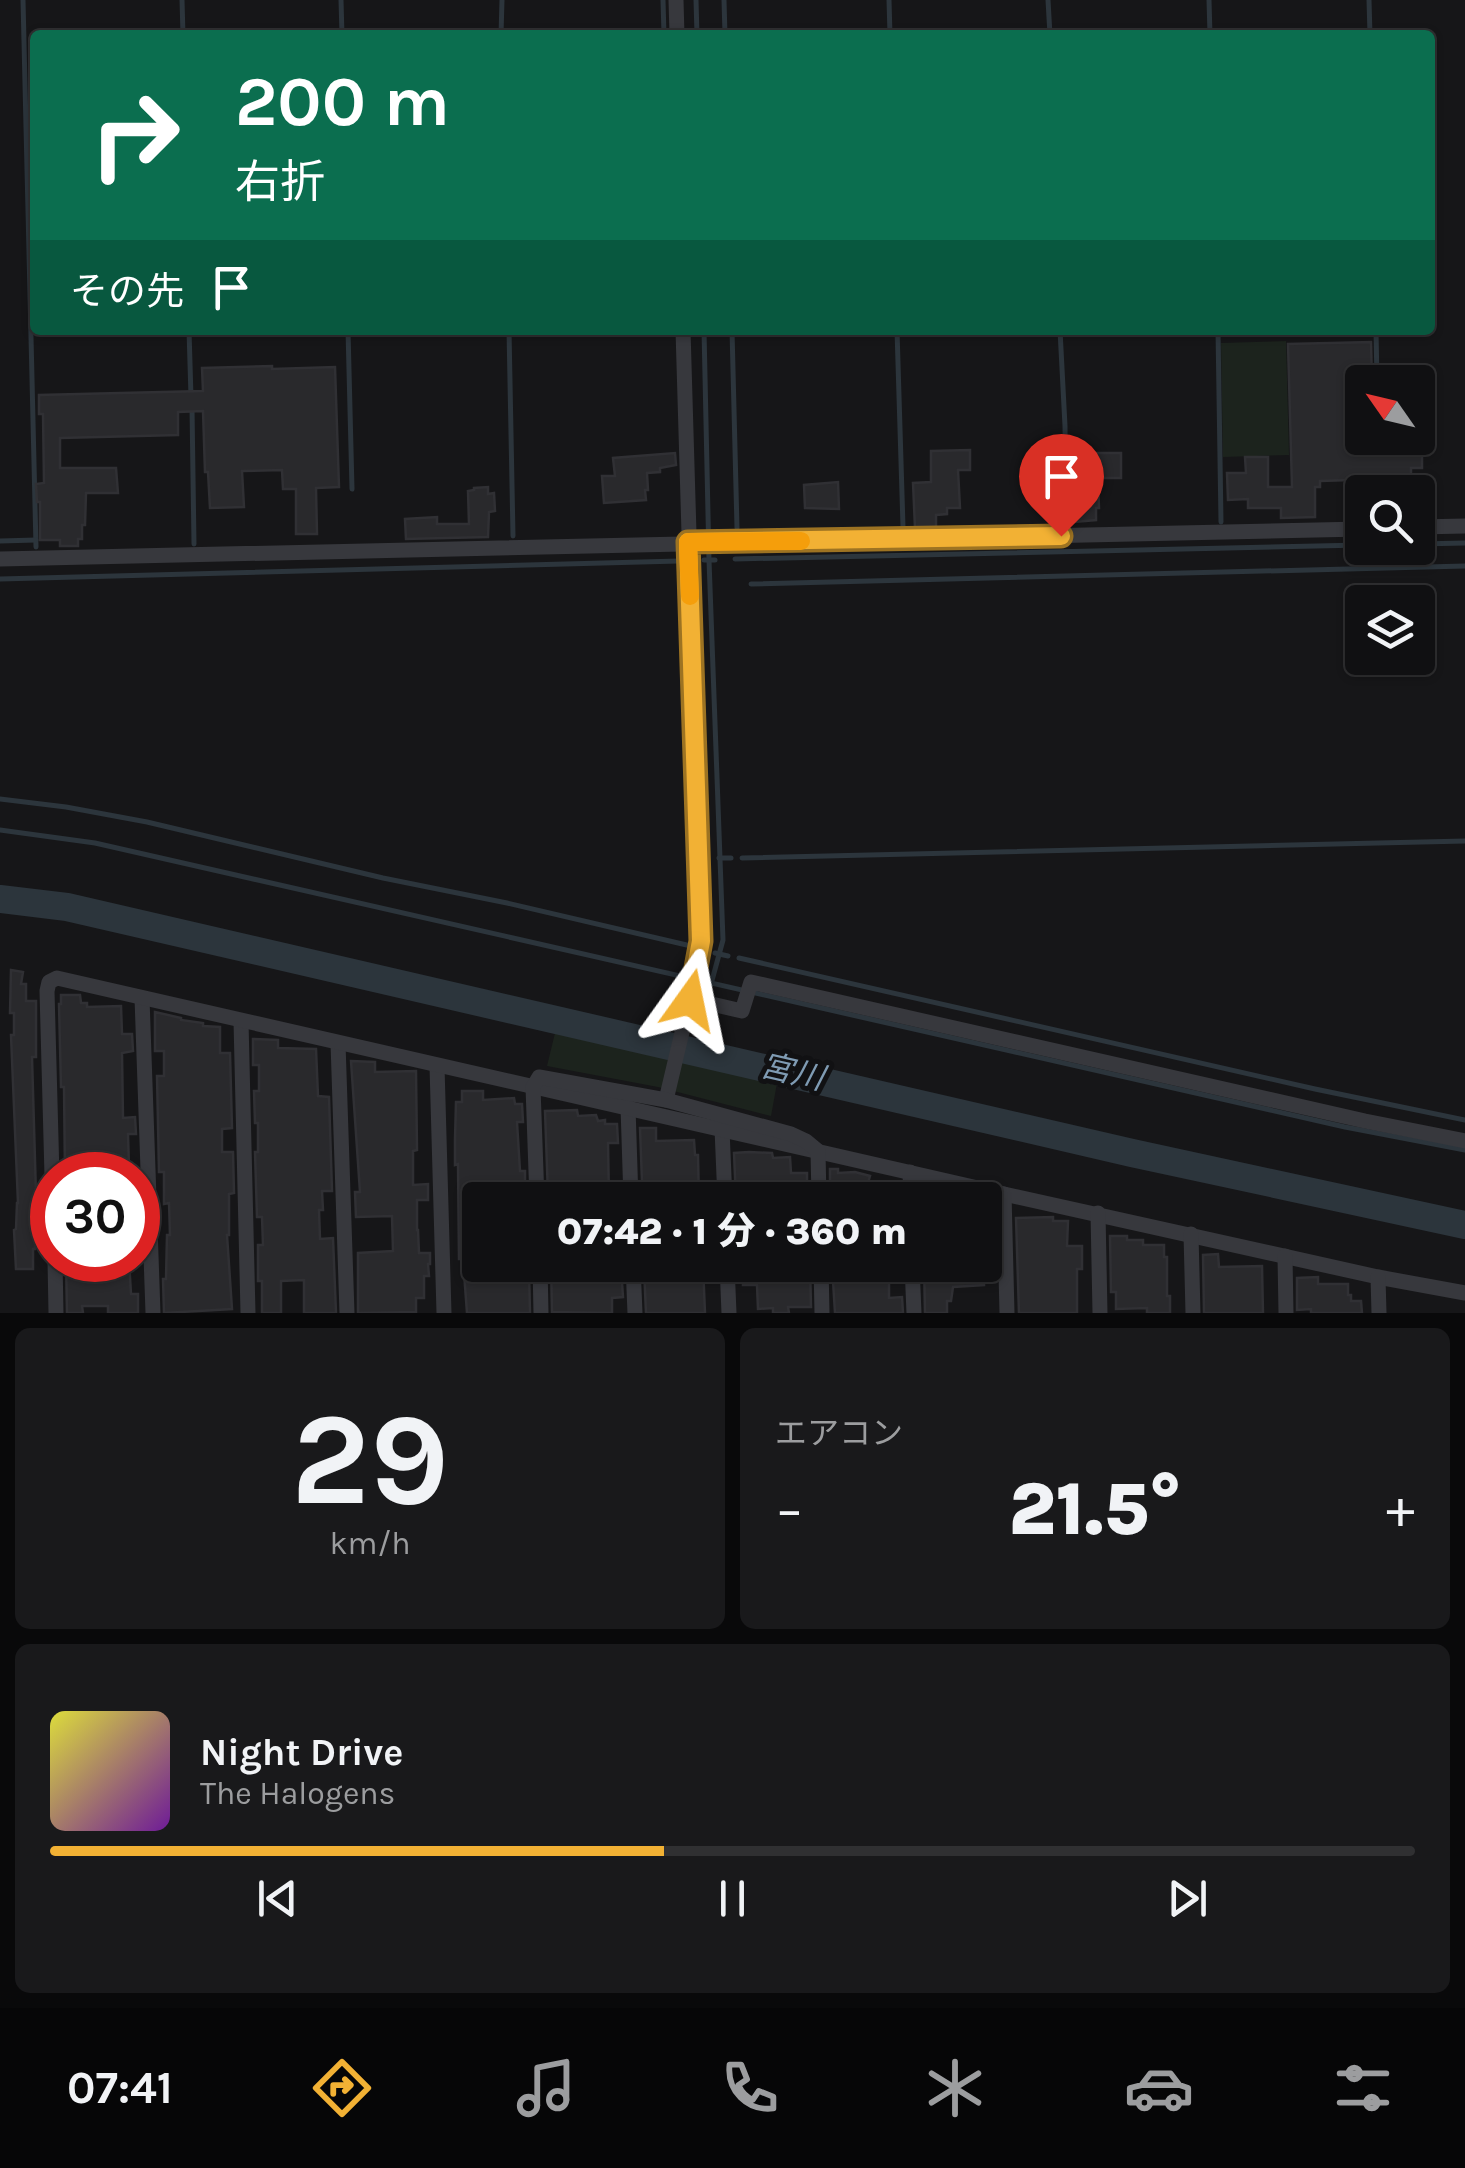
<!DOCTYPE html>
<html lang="ja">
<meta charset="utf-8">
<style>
:root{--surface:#101012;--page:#19191b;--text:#f1f3f6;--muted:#9c9d9f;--line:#303032;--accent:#f2b134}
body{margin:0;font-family:Karla,"Noto Sans JP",sans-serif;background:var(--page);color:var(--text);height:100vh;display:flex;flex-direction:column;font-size:38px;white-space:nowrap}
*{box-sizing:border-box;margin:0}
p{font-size:32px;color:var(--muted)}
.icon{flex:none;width:55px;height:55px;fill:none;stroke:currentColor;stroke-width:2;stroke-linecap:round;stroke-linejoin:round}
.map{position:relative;height:1313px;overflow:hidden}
.drawer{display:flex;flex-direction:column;gap:15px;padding:15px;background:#09090a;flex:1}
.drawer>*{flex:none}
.hud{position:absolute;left:30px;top:30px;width:1405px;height:305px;border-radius:10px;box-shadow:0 2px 8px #0004,0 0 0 2px var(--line);background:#0b6e4f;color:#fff;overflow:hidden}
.needle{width:65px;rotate:304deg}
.fabs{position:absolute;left:1345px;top:365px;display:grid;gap:20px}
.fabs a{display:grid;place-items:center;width:90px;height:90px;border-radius:10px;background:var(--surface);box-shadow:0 2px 8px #0004,0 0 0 2px var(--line);font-size:50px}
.speed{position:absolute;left:30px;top:1152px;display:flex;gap:20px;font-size:50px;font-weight:700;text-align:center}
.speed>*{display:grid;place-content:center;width:130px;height:130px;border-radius:50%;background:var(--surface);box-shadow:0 2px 8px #0004,0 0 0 2px var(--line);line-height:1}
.speed .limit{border:15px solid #d22;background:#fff;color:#111}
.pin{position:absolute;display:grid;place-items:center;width:85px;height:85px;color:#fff;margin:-102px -42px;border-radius:50% 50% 50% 0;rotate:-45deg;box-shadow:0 0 10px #0007}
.pin .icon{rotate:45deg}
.me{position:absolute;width:110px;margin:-55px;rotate:12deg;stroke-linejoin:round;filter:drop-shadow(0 0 8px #0008)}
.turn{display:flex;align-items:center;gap:35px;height:210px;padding:0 40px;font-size:45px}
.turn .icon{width:130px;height:130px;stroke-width:2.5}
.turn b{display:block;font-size:70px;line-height:85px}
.then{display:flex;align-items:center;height:95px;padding:0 40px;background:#0003;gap:20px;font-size:38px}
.big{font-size:75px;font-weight:800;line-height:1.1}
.drawer .card{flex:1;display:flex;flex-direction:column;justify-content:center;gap:15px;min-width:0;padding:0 35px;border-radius:15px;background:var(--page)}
.drawer .dial{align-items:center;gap:0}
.dial b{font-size:130px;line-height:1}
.song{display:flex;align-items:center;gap:30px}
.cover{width:120px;height:120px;border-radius:15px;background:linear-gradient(135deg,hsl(60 70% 55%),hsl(280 70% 35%))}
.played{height:10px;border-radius:5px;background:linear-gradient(90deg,var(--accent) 45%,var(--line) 45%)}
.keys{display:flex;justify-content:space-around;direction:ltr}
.heat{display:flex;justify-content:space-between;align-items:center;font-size:55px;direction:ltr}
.drawer .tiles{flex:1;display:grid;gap:15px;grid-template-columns:1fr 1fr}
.card:last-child{grid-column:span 2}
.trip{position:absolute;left:462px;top:1182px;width:540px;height:100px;border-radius:10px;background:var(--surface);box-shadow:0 2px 8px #0004,0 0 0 2px var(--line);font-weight:800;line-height:100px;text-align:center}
.dock{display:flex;height:160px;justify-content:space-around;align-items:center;background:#060607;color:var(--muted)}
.dock .icon{width:70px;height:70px}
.dock .selected{color:var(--accent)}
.dock b{font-size:45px;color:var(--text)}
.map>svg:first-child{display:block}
.green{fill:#1c231d}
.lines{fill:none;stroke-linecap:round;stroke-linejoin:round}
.stream{stroke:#2c353c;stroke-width:5}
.river{stroke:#2c353c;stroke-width:28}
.building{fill:#29292c;stroke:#303034;stroke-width:2.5}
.street{stroke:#37383d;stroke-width:15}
.route-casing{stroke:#9d7322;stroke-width:25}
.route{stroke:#f2b134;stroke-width:18}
.slow{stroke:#f59e0b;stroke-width:18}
.labels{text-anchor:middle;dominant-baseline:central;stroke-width:10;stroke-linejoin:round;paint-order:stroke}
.water-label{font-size:32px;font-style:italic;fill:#7f9bb3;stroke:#111113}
</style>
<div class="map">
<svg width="1465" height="1313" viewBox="0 0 1465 1313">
<rect width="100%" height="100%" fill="#161618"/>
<!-- green -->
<g class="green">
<path d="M 1286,341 L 1289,455 L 1223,457 L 1221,343 Z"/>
<path d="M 555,1033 L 777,1083 L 771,1116 L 658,1087 L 547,1066 Z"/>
</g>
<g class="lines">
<!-- stream -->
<g class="stream">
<path d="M 23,0 L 36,547"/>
<path d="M 182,0 L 183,35"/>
<path d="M 341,0 L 342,35"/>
<path d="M 663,0 L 664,35"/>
<path d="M 696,0 L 697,35"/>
<path d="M 724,0 L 725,35"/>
<path d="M 889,0 L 890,35"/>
<path d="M 1048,0 L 1050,35"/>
<path d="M 1209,0 L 1210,35"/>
<path d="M 1369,0 L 1370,35"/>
<path d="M 501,35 L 502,0"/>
<path d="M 189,330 L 191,397"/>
<path d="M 348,330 L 352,489"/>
<path d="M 509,330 L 513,536"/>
<path d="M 704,330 L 709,560 L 723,940 L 711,984"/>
<path d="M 732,330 L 737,528"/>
<path d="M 897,330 L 903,527"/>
<path d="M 1060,330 L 1065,426 L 1066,525"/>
<path d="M 1218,330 L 1221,522"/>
<path d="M 1376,330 L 1377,382"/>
<path d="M 192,408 L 194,544"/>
<path d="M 1380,476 L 1380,492"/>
<path d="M 0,541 L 36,540"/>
<path d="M 1418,544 L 1465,543"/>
<path d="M 735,559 L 1362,545"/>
<path d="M 704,560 L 715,560"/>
<path d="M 0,579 L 679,561"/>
<path d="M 751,584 L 1465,566"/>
<path d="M 0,799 L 66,807 L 147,822 L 383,878 L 507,903 L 691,946"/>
<path d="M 0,830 L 95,843 L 1345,1127 L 1465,1150"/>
<path d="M 719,858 L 731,858"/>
<path d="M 742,858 L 1465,841"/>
<path d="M 715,953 L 728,956"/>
<path d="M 739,958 L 1315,1089 L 1465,1120"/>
</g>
<!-- river -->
<path class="river" d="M 0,899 L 67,907 L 1132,1153 L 1465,1225"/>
</g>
<!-- building -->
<g class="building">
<path d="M 1371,342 L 1372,382 L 1362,382 L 1362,438 L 1414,438 L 1414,448 L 1422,448 L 1422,468 L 1411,468 L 1411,492 L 1385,492 L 1384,479 L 1320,481 L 1320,487 L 1315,487 L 1315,517 L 1281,518 L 1281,508 L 1248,508 L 1248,499 L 1228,500 L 1227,473 L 1246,473 L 1245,457 L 1268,457 L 1268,487 L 1292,487 L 1288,344 Z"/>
<path d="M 272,366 L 272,369 L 335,367 L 339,487 L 316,488 L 317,534 L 296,534 L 296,489 L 283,489 L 282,470 L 242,471 L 244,507 L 210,508 L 208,472 L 205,472 L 203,411 L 178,412 L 178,435 L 60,438 L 60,468 L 116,468 L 118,493 L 86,493 L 85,525 L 82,525 L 82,539 L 78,539 L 78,546 L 60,546 L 60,540 L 40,540 L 40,502 L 37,502 L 36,484 L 44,483 L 43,414 L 39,414 L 39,395 L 203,391 L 202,368 Z"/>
<path d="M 970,450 L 970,470 L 958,470 L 960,508 L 947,508 L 947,514 L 936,515 L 936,527 L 915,528 L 913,483 L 931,482 L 931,451 Z"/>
<path d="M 675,453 L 676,465 L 660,468 L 660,472 L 647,473 L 648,490 L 645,490 L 646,500 L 604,503 L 602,476 L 615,476 L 613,458 Z"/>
<path d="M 1086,453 L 1121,453 L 1121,478 L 1098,478 L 1099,508 L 1096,508 L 1096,520 L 1075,522 L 1074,499 L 1071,499 L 1071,474 L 1086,474 Z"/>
<path d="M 838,482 L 839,509 L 805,508 L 804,485 Z"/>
<path d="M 488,487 L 488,494 L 494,493 L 495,511 L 489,512 L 488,537 L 406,539 L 405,519 L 437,517 L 437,524 L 469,524 L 468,491 L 474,490 L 474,488 Z"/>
<path d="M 11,970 L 23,972 L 21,984 L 26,984 L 26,1001 L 36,1001 L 36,1057 L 32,1057 L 37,1229 L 45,1229 L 45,1242 L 35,1242 L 35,1249 L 33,1249 L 33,1269 L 16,1269 L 14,1230 L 16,1229 L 17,1203 L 18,1203 L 11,1035 L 14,1035 L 14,1013 L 10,1013 Z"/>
<path d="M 61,995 L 80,995 L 81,1003 L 87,1003 L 87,1007 L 121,1006 L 122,1034 L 132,1034 L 133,1051 L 122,1053 L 123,1118 L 135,1117 L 136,1134 L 128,1134 L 129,1167 L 86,1169 L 87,1175 L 65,1175 L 64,1087 L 61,1087 L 59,1004 L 61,1004 Z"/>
<path d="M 155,1012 L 181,1018 L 181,1020 L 203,1023 L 203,1026 L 220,1027 L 220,1053 L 230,1053 L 232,1128 L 222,1129 L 222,1152 L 233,1152 L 234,1193 L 229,1194 L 229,1235 L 227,1235 L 232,1309 L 164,1313 L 163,1279 L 166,1279 L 167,1235 L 170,1235 L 169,1203 L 164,1204 L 164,1172 L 159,1172 L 157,1076 L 164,1076 L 164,1051 L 155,1051 Z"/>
<path d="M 253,1039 L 278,1040 L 278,1048 L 316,1049 L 318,1096 L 329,1097 L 332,1191 L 322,1191 L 323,1210 L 319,1210 L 320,1239 L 333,1238 L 336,1313 L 304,1313 L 304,1280 L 281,1281 L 281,1313 L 262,1313 L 262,1281 L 258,1281 L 258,1245 L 263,1245 L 262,1217 L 257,1217 L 255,1152 L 258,1152 L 258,1123 L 255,1123 L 254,1091 L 259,1091 L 259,1065 L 253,1065 Z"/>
<path d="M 351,1061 L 375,1062 L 375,1072 L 416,1071 L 417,1150 L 413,1151 L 413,1185 L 428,1184 L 428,1200 L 417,1200 L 417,1230 L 418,1230 L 419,1253 L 430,1253 L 430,1264 L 428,1264 L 429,1276 L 424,1276 L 424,1298 L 416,1298 L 416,1312 L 358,1313 L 358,1253 L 393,1251 L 392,1216 L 356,1217 L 355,1192 L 360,1192 Z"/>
<path d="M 462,1091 L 483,1091 L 483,1100 L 514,1098 L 515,1104 L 522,1104 L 523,1122 L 517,1122 L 520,1171 L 525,1171 L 525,1183 L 520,1183 L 521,1200 L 480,1200 L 480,1265 L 517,1265 L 517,1270 L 529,1270 L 530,1313 L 467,1313 L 463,1259 L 459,1259 L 458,1164 L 455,1165 L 455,1139 L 456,1102 L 462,1102 Z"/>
<path d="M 577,1110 L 578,1116 L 596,1115 L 598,1121 L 605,1120 L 605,1124 L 617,1124 L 618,1143 L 608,1143 L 609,1198 L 584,1199 L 584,1194 L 548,1195 L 545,1111 Z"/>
<path d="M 640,1128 L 656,1128 L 656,1141 L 694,1140 L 695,1155 L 698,1155 L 699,1200 L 651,1200 L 650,1182 L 642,1182 Z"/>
<path d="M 749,1152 L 772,1153 L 773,1158 L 790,1157 L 791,1173 L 807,1173 L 807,1185 L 791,1186 L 791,1200 L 736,1200 L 734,1153 Z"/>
<path d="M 830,1169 L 838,1169 L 838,1173 L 855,1172 L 870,1176 L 868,1183 L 882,1182 L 883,1200 L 865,1200 L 864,1192 L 839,1192 L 839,1199 L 830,1200 Z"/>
<path d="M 1053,1217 L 1053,1221 L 1068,1221 L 1067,1246 L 1082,1246 L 1082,1269 L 1077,1269 L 1077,1313 L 1019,1313 L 1016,1218 Z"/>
<path d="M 1110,1236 L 1127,1236 L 1127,1240 L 1143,1240 L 1143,1245 L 1164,1245 L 1164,1257 L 1167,1257 L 1167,1296 L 1170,1296 L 1170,1313 L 1147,1313 L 1147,1308 L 1116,1309 L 1116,1292 L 1111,1292 Z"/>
<path d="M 1218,1254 L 1219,1267 L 1262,1266 L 1263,1313 L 1204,1313 L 1203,1255 Z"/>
<path d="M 129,1260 L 131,1294 L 138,1294 L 138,1313 L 108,1313 L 108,1306 L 82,1306 L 83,1313 L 67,1313 L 66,1261 Z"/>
<path d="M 551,1265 L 611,1265 L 612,1283 L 622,1282 L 623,1297 L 612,1298 L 612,1313 L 552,1312 Z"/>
<path d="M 650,1265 L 703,1265 L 705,1313 L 646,1313 L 644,1268 L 651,1268 Z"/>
<path d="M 738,1265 L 810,1265 L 811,1307 L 788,1307 L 789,1313 L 773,1313 L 773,1308 L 758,1309 L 757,1285 L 743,1285 L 743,1282 L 739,1282 Z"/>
<path d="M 832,1265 L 853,1265 L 853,1268 L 884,1267 L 884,1274 L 889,1274 L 889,1298 L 902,1297 L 903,1313 L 835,1313 Z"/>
<path d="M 924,1265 L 984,1265 L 984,1285 L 953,1287 L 951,1301 L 947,1301 L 947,1313 L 925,1313 Z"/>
<path d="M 1318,1277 L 1318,1284 L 1348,1284 L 1348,1295 L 1351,1295 L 1351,1301 L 1361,1301 L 1362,1313 L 1311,1313 L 1311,1309 L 1297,1310 L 1297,1278 Z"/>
</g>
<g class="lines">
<!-- street -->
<g class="street">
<path d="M 676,0 L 677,35"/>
<path d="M 1418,527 L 1465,526"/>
<path d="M 0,559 L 1362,529"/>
<path d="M 142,998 L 153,1313"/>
<path d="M 690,999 L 742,1011 L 751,982 L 1365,1121 L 1465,1141"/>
<path d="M 241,1021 L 248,1313"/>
<path d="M 338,1043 L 347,1313"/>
<path d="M 437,1066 L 444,1313"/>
<path d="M 666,1100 L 697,969 L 701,941 L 683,330"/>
<path d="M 628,1107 L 631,1200"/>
<path d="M 722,1129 L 725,1200"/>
<path d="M 910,1172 L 911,1200"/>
<path d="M 52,1176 L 47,991 L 49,982 L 57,978 L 1004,1194 L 1378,1277 L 1465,1293"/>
<path d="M 1004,1194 L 1007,1313"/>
<path d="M 537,1200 L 533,1087 L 539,1077 L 666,1100 L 791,1134 L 806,1141 L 818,1151 L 819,1200"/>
<path d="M 1098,1213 L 1100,1313"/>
<path d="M 1191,1234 L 1193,1313"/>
<path d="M 1285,1256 L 1286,1313"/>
<path d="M 55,1260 L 56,1313"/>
<path d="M 540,1265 L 541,1313"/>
<path d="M 633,1265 L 635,1313"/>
<path d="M 727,1265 L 729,1313"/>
<path d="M 821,1265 L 822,1313"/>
<path d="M 912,1265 L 914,1313"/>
<path d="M 1378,1277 L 1379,1313"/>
</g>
</g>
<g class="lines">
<!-- route casing -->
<g class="route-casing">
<path id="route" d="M 690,1000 L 701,941 L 688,542 L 1061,536"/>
</g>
<!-- route -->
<use href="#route" class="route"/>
<!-- slow -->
<path class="slow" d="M 690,596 L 688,542 L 801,541"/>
</g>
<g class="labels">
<!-- water labels -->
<g class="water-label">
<text transform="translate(792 1072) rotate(13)">宮川</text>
</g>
</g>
</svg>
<div class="fabs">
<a><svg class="needle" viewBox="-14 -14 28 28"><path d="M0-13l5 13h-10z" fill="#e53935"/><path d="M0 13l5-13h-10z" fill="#9c9d9f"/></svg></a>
<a><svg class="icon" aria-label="search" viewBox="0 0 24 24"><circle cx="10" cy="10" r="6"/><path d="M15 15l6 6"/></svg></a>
<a><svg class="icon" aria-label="layers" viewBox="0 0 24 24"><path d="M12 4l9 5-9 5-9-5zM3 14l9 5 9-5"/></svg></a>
</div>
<div class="speed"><div class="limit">30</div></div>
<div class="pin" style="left:1061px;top:536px;background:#d93025"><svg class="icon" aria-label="arrive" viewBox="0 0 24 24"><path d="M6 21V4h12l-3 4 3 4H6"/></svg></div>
<svg class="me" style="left:690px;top:1000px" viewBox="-20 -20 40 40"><path d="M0-17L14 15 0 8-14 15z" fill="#f2b134" stroke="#fff" stroke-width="4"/></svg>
<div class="trip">07:42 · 1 分 · 360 m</div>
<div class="hud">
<div class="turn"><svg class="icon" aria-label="right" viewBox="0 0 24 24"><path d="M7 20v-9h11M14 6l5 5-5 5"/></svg><div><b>200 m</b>右折</div></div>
<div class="then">その先<svg class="icon" aria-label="arrive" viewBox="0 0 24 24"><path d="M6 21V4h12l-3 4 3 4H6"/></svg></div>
</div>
</div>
<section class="drawer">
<div class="tiles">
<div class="card dial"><b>29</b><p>km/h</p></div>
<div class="card"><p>エアコン</p>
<div class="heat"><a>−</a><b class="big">21.5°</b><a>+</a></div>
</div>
<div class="card">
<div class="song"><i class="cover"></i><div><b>Night Drive</b><p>The Halogens</p></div></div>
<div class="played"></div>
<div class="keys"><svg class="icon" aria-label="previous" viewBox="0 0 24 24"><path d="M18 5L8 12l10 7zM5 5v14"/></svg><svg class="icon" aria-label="pause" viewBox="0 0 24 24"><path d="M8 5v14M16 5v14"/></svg><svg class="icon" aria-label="next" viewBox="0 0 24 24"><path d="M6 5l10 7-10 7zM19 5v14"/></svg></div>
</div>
</div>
</section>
<nav class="dock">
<b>07:41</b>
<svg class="icon selected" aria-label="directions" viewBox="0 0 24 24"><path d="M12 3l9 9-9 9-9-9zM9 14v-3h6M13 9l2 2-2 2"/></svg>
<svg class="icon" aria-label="music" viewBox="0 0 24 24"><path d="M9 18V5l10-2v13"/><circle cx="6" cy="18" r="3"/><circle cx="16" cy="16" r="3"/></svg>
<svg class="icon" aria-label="phone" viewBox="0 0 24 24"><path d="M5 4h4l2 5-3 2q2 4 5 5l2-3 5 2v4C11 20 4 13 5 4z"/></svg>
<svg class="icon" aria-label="climate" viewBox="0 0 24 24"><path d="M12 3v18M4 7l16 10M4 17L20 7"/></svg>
<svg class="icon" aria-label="car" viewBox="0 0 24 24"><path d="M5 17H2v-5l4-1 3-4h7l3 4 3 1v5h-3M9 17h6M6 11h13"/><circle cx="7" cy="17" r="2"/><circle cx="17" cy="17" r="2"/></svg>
<svg class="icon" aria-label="filters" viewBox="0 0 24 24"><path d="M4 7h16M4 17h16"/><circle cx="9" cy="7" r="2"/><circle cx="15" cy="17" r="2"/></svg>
</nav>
